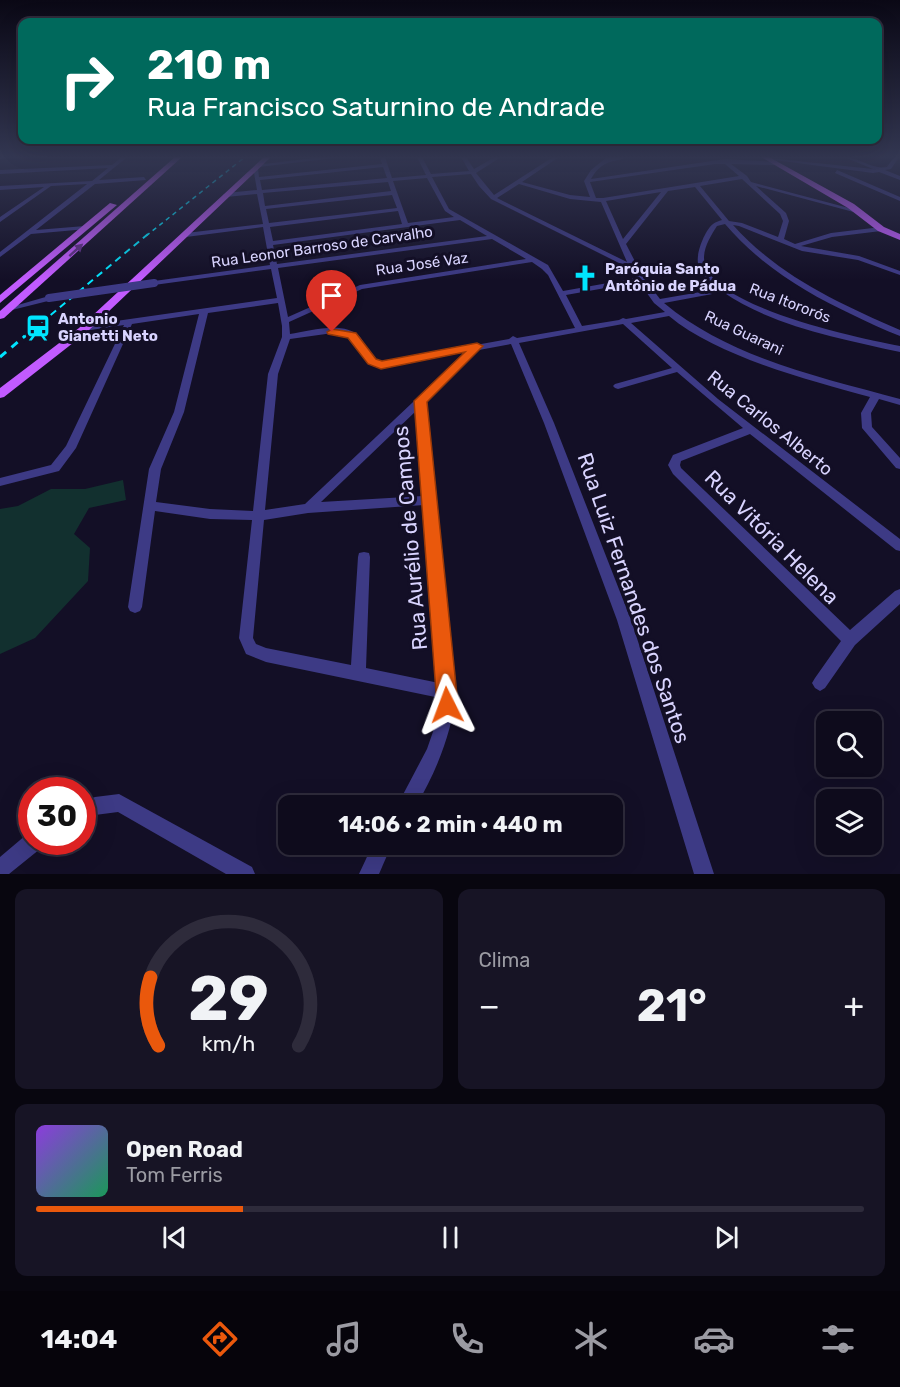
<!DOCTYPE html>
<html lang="pt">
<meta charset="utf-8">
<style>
:root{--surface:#0e0b1c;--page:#171425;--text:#f1f3f6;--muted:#9b9ba3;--line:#2e2b3b;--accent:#ea580c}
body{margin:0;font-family:Rubik,sans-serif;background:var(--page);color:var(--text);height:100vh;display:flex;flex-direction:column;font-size:22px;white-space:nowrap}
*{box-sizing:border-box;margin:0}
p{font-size:20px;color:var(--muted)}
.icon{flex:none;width:33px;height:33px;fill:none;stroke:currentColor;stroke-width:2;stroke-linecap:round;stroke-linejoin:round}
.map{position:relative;height:874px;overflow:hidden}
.drawer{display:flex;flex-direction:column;gap:15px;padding:15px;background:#08060f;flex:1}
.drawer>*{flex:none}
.guide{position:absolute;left:18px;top:18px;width:864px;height:126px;border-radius:12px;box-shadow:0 6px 24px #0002,0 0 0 2px var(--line);background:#00695c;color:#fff;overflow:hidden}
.fabs{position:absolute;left:816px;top:711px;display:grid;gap:12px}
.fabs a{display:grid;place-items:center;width:66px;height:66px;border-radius:12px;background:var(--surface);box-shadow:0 6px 24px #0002,0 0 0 2px var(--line);font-size:30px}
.speed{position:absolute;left:18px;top:777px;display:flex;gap:12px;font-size:30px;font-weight:700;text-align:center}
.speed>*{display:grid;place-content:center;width:78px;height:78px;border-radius:50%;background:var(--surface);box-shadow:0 6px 24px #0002,0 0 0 2px var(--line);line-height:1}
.speed .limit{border:9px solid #d22;background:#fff;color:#111}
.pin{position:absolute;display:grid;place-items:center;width:51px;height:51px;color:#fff;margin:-62px -26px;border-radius:50% 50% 50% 0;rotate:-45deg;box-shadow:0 0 6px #0007}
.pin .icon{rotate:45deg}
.me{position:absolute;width:66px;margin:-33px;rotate:357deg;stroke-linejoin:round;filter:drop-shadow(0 0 4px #0008)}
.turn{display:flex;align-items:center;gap:21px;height:126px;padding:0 30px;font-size:27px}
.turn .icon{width:78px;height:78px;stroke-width:2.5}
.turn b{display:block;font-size:42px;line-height:51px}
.big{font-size:45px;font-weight:700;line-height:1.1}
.drawer .card{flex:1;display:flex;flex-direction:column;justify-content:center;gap:9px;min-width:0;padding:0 21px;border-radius:12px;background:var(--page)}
.drawer .dial{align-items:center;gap:0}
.dial svg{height:156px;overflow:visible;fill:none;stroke:var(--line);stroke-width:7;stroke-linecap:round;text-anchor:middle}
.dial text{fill:var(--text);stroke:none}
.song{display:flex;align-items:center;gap:18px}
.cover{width:72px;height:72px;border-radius:9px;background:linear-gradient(135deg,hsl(270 70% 55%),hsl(150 70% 35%))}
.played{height:6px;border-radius:3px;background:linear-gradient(90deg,var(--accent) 25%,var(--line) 25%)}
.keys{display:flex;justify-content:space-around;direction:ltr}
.heat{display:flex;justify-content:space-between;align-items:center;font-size:33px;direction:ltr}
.drawer .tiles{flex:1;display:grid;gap:15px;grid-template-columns:1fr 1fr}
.card:last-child{grid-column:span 2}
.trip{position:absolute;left:278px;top:795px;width:345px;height:60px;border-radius:12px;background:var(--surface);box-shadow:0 6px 24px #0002,0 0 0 2px var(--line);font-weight:700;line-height:60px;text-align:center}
.tab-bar{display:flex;height:96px;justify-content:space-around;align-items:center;background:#06040b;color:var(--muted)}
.tab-bar .icon{width:42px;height:42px}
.tab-bar .current{color:var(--accent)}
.tab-bar b{font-size:27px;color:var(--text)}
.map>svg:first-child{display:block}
.green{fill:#12302f}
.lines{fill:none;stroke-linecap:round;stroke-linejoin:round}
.minor{fill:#3d3a85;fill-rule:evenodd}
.major{fill:#c25bff;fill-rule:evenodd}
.rail-far2{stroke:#00e5ff;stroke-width:1.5;stroke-dasharray:4.5 4;stroke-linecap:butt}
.rail-far1{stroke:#00e5ff;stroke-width:2;stroke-dasharray:7 5;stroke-linecap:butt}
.rail{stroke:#00e5ff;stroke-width:3;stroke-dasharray:8 7;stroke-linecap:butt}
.minor-bridge{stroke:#3d3a85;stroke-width:8}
.oneway{fill:#623188}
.route{fill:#ea580c;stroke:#983908;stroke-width:1.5}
.labels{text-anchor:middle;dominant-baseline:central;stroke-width:6;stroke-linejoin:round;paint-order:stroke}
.far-street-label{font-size:15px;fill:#d9d4ff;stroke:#130f26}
.far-poi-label{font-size:15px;font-weight:bold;fill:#d9d4ff;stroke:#130f26;text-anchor:start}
.street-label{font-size:18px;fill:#d9d4ff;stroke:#130f26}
.near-street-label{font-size:21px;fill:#d9d4ff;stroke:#130f26}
</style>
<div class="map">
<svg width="900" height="874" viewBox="0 0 900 874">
<rect width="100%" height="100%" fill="#130f26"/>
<!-- green -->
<path class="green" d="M 123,480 L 126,500 L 89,508 L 74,534 L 90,548 L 88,581 L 35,638 L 0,654 L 0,509 L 18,506 L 51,489 L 85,489 Z"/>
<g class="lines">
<!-- minor -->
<g class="minor">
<path d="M 0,157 L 12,157 L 0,159 Z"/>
<path d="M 122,157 L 126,158 L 99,180 L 144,177 L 146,180 L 95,184 L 36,230 L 85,226 L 87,227 L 87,229 L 31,234 L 0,257 L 0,252 L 87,184 L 51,186 L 0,222 L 0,217 L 44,187 L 0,190 L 0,186 L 92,181 L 108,168 L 0,174 L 0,170 L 112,165 Z"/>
<path d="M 322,157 L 343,157 L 258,167 L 255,165 Z"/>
<path d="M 380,157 L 385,157 L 392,178 L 426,175 L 417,157 L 422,157 L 431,174 L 469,171 L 461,157 L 466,157 L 474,169 L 495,157 L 501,157 L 476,173 L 494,195 L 553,157 L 559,157 L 522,182 L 570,195 L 590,197 L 584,181 L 591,170 L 607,157 L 628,157 C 611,163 602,160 591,179 L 725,159 L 777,162 L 779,165 L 731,164 L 747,176 L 751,182 L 864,212 L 861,214 L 756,186 L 786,213 L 789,221 L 784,239 L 795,244 L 831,233 L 881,227 L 884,229 L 881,231 L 832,237 L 801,246 L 859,256 L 900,271 L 900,275 L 858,260 L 802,251 L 739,226 L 733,225 C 779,276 838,303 900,330 L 900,336 C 884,330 868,322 853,315 C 804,292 760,265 725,224 L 717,226 C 710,237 701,251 705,265 C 720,309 858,338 900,346 L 900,352 C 842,339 772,326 723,292 L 664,303 C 730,358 820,377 900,399 L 900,405 L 879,399 L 871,413 L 872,427 L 900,458 L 900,469 L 896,468 L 862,428 L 861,413 L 870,397 C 809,380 718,357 669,316 L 631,323 L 718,399 L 900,539 L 900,551 L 896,550 L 750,434 L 681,461 L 680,465 L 681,468 L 850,630 L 895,591 L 900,589 L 900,604 L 855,645 L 825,688 L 820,691 L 815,688 L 812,683 L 815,678 L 841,641 L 673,474 L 668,465 L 673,455 L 743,428 L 677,372 L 618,389 L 615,388 L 613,386 L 615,384 L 672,368 L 623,324 L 519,343 L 554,423 L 631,620 L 714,874 L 694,874 L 617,620 L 544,423 L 511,344 L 479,350 L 425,402 L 456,692 C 452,733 437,770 416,806 L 397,806 L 427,749 L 436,723 L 440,698 L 266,662 L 246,654 L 239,638 L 252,520 L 210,519 L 155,511 L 142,607 L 140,611 L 135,613 L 130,611 L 128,607 L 149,469 L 174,412 L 199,314 L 132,324 L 76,448 L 59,471 L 0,486 L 0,478 L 51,465 L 66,446 L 124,325 L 84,331 L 81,330 L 81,326 L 277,298 L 271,269 L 154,285 L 150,283 L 154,281 L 270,265 L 263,227 L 186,237 L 183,235 L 186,233 L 263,224 L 257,194 L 226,197 L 223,195 L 226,193 L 257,190 L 253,167 L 258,168 L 259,177 L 382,164 ZM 715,164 L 725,164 L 739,176 L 603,198 L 596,198 L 590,182 ZM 383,167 L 387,178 L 262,190 L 260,180 ZM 471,174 L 479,186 L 491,199 L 631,269 L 636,278 L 563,291 L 548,265 L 449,209 L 432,177 ZM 427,178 L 445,211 L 454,217 L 408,223 L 393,181 ZM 742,179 L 780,214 L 783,221 L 778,237 L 742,223 L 729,221 L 700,186 ZM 388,182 L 391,191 L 265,206 L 263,193 ZM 519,184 L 570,199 L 601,202 L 627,262 L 497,198 ZM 695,187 L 722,220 C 719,221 715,222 713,224 C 705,230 696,253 698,263 C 699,272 710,283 718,289 L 660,299 L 643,277 L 626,244 L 668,191 ZM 661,192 L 623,239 L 606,201 ZM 392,195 L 397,208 L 269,223 L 266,209 ZM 398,211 L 402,224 L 273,241 L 270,227 ZM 460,220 L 487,236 L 277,264 L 273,245 ZM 492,239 L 526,259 L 360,285 L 288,317 L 278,268 ZM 532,262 L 542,269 L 548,275 L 575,328 L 517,338 L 513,336 L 509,339 L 381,362 C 370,357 367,346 360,337 C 344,320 310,331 290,334 L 289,322 L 362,289 ZM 639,282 L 654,303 L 665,312 L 626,319 L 623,318 L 619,320 L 582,326 L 566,295 ZM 278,303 L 282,326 L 282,337 L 268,374 L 253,511 L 210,509 L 156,502 L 161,469 L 184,412 L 208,313 ZM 333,333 L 345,335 L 350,338 L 368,362 L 381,368 L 466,352 L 305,504 L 265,510 L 278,374 L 290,339 ZM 416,411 L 423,496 L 321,502 ZM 424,505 L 439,683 L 366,668 L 370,557 L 369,553 L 364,552 L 359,553 L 358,557 L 351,665 L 266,648 L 256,644 L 253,638 L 264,520 L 308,513 Z"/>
<path d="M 844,157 C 859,157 872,170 887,167 L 894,157 L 899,157 L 891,169 L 885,170 L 900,176 L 900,180 L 879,172 L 873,173 L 767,159 L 769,158 L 873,169 Z"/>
<path d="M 837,170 L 900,197 L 900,201 L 835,173 Z"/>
<path d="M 49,296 L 52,296 L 52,300 L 8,311 L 4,309 Z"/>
<path d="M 119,794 L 252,867 L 255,874 L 226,874 L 118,812 L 95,815 L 82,820 L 82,802 L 95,797 Z"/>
<path d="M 32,833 L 32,842 L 42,842 L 40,849 L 9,874 L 0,874 L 0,857 L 26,835 Z"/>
<path d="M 373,844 L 392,844 L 379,874 L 359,874 Z"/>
</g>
<!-- major -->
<g class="major">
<path d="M 175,157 L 182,157 L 4,318 L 0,319 L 0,311 Z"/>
<path d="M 264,157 L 271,157 L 87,332 L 4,397 L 0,398 L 0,388 L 79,328 Z"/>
<path d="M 761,157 L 769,157 L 854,204 L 884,227 L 900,234 L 900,240 L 878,231 L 848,208 Z"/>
<path d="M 110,203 L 117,205 L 0,303 L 0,295 Z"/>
</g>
<!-- rail-far2 -->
<path class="rail-far2" d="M 146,236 L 245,157"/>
<!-- rail-far1 -->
<path class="rail-far1" d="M 23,338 L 148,234"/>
<!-- rail -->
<path class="rail" d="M 0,357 L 25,336"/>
<!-- minor-bridge -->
<path class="minor-bridge" d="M 49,298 L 154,283"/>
</g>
<!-- one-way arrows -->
<defs><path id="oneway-solid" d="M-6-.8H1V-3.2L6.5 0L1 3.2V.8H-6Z" transform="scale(1.5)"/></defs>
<use class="oneway" href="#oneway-solid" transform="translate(76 250) rotate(-42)"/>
<!-- sky -->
<linearGradient id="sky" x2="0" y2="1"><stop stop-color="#0a0815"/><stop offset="0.56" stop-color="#333752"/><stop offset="1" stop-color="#333752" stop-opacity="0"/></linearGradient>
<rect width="900" height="280" fill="url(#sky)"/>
<!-- route -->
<path class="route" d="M 332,329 L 356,333 L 376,359 L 382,361 L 477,343 L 483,346 L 427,402 L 458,705 L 455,712 L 447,715 L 440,712 L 437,705 L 414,401 L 465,352 L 381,369 L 368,364 L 348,338 L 328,334 L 327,332 Z"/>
<!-- icons -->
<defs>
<g id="church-bare" transform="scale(2.07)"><path d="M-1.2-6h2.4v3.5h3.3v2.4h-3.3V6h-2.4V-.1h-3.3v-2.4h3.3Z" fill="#00e5ff" stroke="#130f26" stroke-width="2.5" paint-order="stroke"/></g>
<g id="station-bare" transform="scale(2.07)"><path d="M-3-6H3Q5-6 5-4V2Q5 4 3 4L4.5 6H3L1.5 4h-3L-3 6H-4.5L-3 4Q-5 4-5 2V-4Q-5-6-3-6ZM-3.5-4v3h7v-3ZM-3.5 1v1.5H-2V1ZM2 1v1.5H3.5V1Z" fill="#00e5ff" stroke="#130f26" stroke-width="2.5" paint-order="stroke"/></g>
</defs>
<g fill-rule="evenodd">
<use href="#church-bare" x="585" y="278"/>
<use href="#station-bare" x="38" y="328"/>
</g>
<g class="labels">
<!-- far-street labels -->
<g class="far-street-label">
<text transform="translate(322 247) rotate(-8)">Rua Leonor Barroso de Carvalho</text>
<text transform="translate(422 264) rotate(-8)">Rua José Vaz</text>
<text transform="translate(790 303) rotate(21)">Rua Itororós</text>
<text transform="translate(744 333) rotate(25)">Rua Guarani</text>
</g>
<!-- far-poi labels -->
<g class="far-poi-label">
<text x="605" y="269">Paróquia Santo<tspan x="605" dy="17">Antônio de Pádua</tspan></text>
<text x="58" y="319">Antonio<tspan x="58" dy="17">Gianetti Neto</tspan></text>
</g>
<!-- street labels -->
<g class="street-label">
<text transform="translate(770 423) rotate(39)">Rua Carlos Alberto</text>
</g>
<!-- near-street labels -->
<g class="near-street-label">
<text transform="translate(772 537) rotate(45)">Rua Vitória Helena</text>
<text transform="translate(410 538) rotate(-95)">Rua Aurélio de Campos</text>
<text transform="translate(634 598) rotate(71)">Rua Luiz Fernandes dos Santos</text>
</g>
</g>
</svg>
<div class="fabs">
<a><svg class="icon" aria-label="search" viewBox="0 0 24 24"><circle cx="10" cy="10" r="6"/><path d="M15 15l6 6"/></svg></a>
<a><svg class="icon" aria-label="layers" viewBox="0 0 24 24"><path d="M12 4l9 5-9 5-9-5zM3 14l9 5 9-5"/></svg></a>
</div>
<div class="speed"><div class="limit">30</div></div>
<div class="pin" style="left:332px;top:332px;background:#d93025"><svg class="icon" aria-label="arrive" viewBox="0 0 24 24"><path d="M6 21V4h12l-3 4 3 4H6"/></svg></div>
<svg class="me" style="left:447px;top:705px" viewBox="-20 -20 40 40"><path d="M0-17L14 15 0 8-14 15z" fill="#ea580c" stroke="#fff" stroke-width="4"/></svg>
<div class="trip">14:06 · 2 min · 440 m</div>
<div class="guide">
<div class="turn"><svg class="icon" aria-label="right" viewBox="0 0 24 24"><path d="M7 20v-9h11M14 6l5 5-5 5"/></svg><div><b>210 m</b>Rua Francisco Saturnino de Andrade</div></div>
</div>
</div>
<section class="drawer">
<div class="tiles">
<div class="card dial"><svg viewBox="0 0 100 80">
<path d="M14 69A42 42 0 1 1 86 69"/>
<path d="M14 69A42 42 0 0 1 10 34" stroke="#ea580c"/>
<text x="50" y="56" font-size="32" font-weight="700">29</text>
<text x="50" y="72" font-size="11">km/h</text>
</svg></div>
<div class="card"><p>Clima</p>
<div class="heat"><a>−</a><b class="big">21°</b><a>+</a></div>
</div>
<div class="card">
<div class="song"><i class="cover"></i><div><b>Open Road</b><p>Tom Ferris</p></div></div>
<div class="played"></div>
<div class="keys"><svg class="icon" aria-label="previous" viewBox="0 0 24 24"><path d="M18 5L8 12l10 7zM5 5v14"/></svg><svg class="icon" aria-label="pause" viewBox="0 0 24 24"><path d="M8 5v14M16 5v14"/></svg><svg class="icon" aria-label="next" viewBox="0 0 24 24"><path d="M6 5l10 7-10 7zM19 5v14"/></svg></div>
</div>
</div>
</section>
<nav class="tab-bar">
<b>14:04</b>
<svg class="icon current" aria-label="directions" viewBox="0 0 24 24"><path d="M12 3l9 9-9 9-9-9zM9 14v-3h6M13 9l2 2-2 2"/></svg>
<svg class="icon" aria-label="music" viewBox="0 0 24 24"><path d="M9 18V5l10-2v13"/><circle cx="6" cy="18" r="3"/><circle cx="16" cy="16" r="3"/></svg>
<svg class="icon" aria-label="phone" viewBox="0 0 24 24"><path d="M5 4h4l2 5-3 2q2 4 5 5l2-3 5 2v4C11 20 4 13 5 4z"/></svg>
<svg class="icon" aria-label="climate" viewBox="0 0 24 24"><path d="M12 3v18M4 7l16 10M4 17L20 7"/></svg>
<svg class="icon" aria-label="car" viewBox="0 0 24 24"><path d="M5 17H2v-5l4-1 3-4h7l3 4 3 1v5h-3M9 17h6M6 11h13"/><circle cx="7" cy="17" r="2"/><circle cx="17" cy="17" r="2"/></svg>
<svg class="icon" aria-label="filters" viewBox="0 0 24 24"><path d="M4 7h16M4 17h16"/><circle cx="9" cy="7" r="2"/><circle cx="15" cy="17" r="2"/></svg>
</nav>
